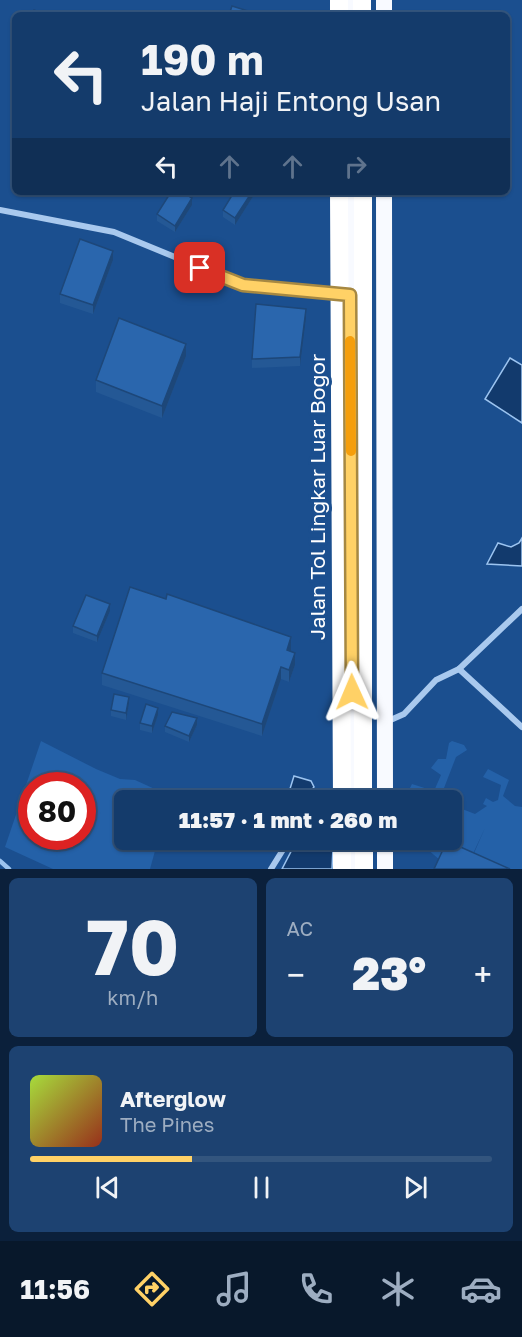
<!DOCTYPE html>
<html lang="id">
<meta charset="utf-8">
<style>
:root{--surface:#143b6b;--page:#1d4271;--text:#f1f3f6;--muted:#9dadc1;--line:#33557e;--accent:#ffd166}
body{margin:0;font-family:"Golos Text",sans-serif;background:var(--page);color:var(--text);height:100vh;display:flex;flex-direction:column;font-size:22px;white-space:nowrap}
*{box-sizing:border-box;margin:0}
p{font-size:20px;color:var(--muted)}
.icon{flex:none;width:33px;height:33px;fill:none;stroke:currentColor;stroke-width:2;stroke-linecap:round;stroke-linejoin:round}
.map{position:relative;height:869px;overflow:hidden}
.sheet{display:flex;flex-direction:column;gap:9px;padding:9px;background:#0b203b;flex:1}
.sheet>*{flex:none}
.banner{position:absolute;left:12px;top:12px;width:498px;height:183px;border-radius:9px;box-shadow:0 2px 4px #0004,0 0 0 2px var(--line);background:#143b6b;color:var(--text);overflow:hidden}
.speed{position:absolute;left:18px;top:772px;display:flex;gap:12px;font-size:30px;font-weight:700;text-align:center}
.speed>*{display:grid;place-content:center;width:78px;height:78px;border-radius:50%;background:var(--surface);box-shadow:0 2px 4px #0004,0 0 0 2px var(--line);line-height:1}
.speed .limit{border:9px solid #d22;background:#fff;color:#111}
.pin{position:absolute;display:grid;place-items:center;width:51px;height:51px;color:#fff;margin:-26px;border-radius:12px;box-shadow:0 3px 9px #0006}
.me{position:absolute;width:66px;margin:-33px;rotate:359deg;stroke-linejoin:round;filter:drop-shadow(0 0 4px #0008)}
.turn{display:flex;align-items:center;gap:21px;height:126px;padding:0 30px;font-size:27px}
.turn .icon{width:78px;height:78px;stroke-width:2.5}
.turn b{display:block;font-size:42px;line-height:51px}
.lanes{display:flex;align-items:center;height:57px;padding:0 30px;background:#0003;justify-content:center;gap:30px;direction:ltr}
.lanes .off{opacity:.35}
.big{font-size:45px;font-weight:800;line-height:1.1}
.sheet .widget{flex:1;display:flex;flex-direction:column;justify-content:center;gap:9px;min-width:0;padding:0 21px;border-radius:9px;background:var(--page)}
.sheet .dial{align-items:center;gap:0}
.dial b{font-size:78px;line-height:1}
.song{display:flex;align-items:center;gap:18px}
.cover{width:72px;height:72px;border-radius:9px;background:linear-gradient(135deg,hsl(80 70% 55%),hsl(10 70% 35%))}
.played{height:6px;border-radius:3px;background:linear-gradient(90deg,var(--accent) 35%,var(--line) 35%)}
.keys{display:flex;justify-content:space-around;direction:ltr}
.heat{display:flex;justify-content:space-between;align-items:center;font-size:33px;direction:ltr}
.sheet .tiles{flex:1;display:grid;gap:9px;grid-template-columns:1fr 1fr}
.widget:last-child{grid-column:span 2}
.trip{position:absolute;left:114px;top:790px;width:348px;height:60px;border-radius:9px;background:var(--surface);box-shadow:0 2px 4px #0004,0 0 0 2px var(--line);font-weight:800;line-height:60px;text-align:center}
.tab-bar{display:flex;height:96px;justify-content:space-around;align-items:center;background:#08182b;color:var(--muted)}
.tab-bar .icon{width:42px;height:42px}
.tab-bar .current{color:var(--accent)}
.tab-bar b{font-size:27px;color:var(--text)}
.map>svg:first-child{display:block}
.green{fill:#2461a8;fill-rule:evenodd}
.water{fill:#123a6d;stroke:#9cc4f0;stroke-width:1.5}
.lines{fill:none;stroke-linecap:round;stroke-linejoin:round}
.stream{stroke:#9cc4f0;stroke-width:4.5}
.minor{stroke:#a9c9ee;stroke-width:6}
.trunk{stroke:#f8faff;stroke-width:16}
.motorway{stroke:#fff;stroke-width:18}
.motorway-bridge{stroke:#fff;stroke-width:18}
.wall{fill:#245895}
.shaded-wall{fill:#1d4779}
.building{fill:#2a66ad;stroke:#1d4779;stroke-width:1.5}
.route-casing{stroke:#a68842;stroke-width:15}
.route{stroke:#ffd166;stroke-width:10}
.slow{stroke:#f59e0b;stroke-width:10}
.labels{text-anchor:middle;dominant-baseline:central;stroke-width:6;stroke-linejoin:round;paint-order:stroke}
.street-label{font-size:21px;fill:#fff;stroke:#1b4f8f}
</style>
<div class="map">
<svg width="522" height="869" viewBox="0 0 522 869">
<rect width="100%" height="100%" fill="#1b4f8f"/>
<!-- green -->
<g class="green">
<path d="M 41,741 L 96,769 L 120,779 L 135,780 L 168,795 L 166,801 L 124,801 L 124,840 L 158,840 L 150,869 L 53,869 L 5,847 ZM 32,786 L 82,786 L 82,837 L 32,837 Z"/>
<path d="M 452,741 L 464,745 L 467,750 L 456,757 L 439,801 L 418,792 L 412,793 L 409,790 L 412,784 L 434,791 L 441,775 L 431,768 L 438,759 L 446,759 L 449,743 Z"/>
<path d="M 488,769 L 509,780 L 503,796 L 515,806 L 522,807 L 522,869 L 491,869 L 471,860 L 485,828 L 470,860 L 441,861 L 426,848 L 427,843 L 452,840 L 452,805 L 475,814 L 487,806 L 483,804 L 486,798 L 493,802 L 498,800 L 501,785 L 483,777 Z"/>
</g>
<!-- water -->
<g class="water">
<path d="M 510,358 L 522,365 L 522,423 L 485,399 Z"/>
<path d="M 522,538 L 522,566 L 487,564 L 498,543 L 511,547 L 519,543 Z"/>
<path d="M 294,776 L 311,781 L 314,787 L 305,798 L 289,792 Z"/>
<path d="M 297,840 L 309,840 L 333,848 L 332,869 L 282,869 Z"/>
</g>
<g class="lines">
<!-- stream -->
<path class="stream" d="M 0,861 L 9,869"/>
<!-- minor -->
<g class="minor">
<path d="M 0,210 L 114,232 L 243,285 L 337,294"/>
<path d="M 459,669 L 522,727"/>
<path d="M 386,722 L 404,714 L 436,680 L 459,669 L 522,609"/>
<path d="M 325,801 L 338,791"/>
<path d="M 271,869 L 289,840"/>
</g>
<!-- trunk -->
<g class="trunk">
<path d="M 349,15 L 349,0"/>
<path d="M 384,15 L 384,0"/>
<path d="M 350,192 L 353,801"/>
<path d="M 384,192 L 385,801"/>
<path d="M 385,840 L 385,869"/>
<path d="M 353,869 L 353,840"/>
</g>
<!-- motorway -->
<g class="motorway">
<path d="M 362,0 L 362,15"/>
<path d="M 339,15 L 339,0"/>
<path d="M 363,192 L 363,801"/>
<path d="M 342,840 L 342,869"/>
<path d="M 364,840 L 364,869"/>
</g>
<!-- motorway-bridge -->
<path class="motorway-bridge" d="M 339,192 L 342,801"/>
</g>
<!-- wall -->
<g class="wall">
<path d="M 254,192 L 254,195 L 235,225 L 223,217 L 223,210 Z"/>
<path d="M 192,205 L 175,232 L 157,221 L 157,214 Z"/>
<path d="M 113,260 L 93,314 L 60,303 L 60,294 Z"/>
<path d="M 306,318 L 300,366 L 252,368 L 252,359 Z"/>
<path d="M 186,356 L 162,418 L 96,392 L 96,380 Z"/>
<path d="M 110,611 L 97,642 L 73,633 L 73,626 Z"/>
<path d="M 291,650 L 290,651 L 295,665 L 289,682 L 281,679 L 262,736 L 102,685 L 102,673 Z"/>
<path d="M 129,703 L 126,720 L 111,716 L 111,710 Z"/>
<path d="M 158,715 L 152,733 L 140,730 L 140,723 Z"/>
<path d="M 197,725 L 189,742 L 165,732 L 165,726 Z"/>
</g>
<!-- shaded-wall -->
<g class="shaded-wall">
<path d="M 252,192 L 254,192 L 254,195 L 235,225 L 235,218 Z"/>
<path d="M 192,198 L 192,205 L 175,232 L 175,226 Z"/>
<path d="M 113,251 L 113,260 L 93,314 L 93,305 Z"/>
<path d="M 306,309 L 306,318 L 300,366 L 300,357 Z"/>
<path d="M 186,344 L 186,356 L 162,418 L 162,406 Z"/>
<path d="M 110,604 L 110,611 L 97,642 L 97,636 Z"/>
<path d="M 291,637 L 291,650 L 287,662 L 287,650 Z"/>
<path d="M 295,653 L 295,665 L 289,682 L 289,670 Z"/>
<path d="M 281,667 L 281,679 L 262,736 L 262,724 Z"/>
<path d="M 129,697 L 129,703 L 126,720 L 126,713 Z"/>
<path d="M 158,708 L 158,715 L 152,733 L 152,726 Z"/>
<path d="M 197,718 L 197,725 L 189,742 L 189,736 Z"/>
</g>
<!-- building -->
<g class="building">
<path d="M 232,6 L 261,15 L 229,15 Z"/>
<path d="M 34,10 L 44,14 L 44,15 L 32,15 Z"/>
<path d="M 171,192 L 182,192 L 192,198 L 175,226 L 157,214 Z"/>
<path d="M 234,192 L 252,192 L 235,218 L 223,210 Z"/>
<path d="M 80,239 L 113,251 L 93,305 L 60,294 Z"/>
<path d="M 256,304 L 306,309 L 300,357 L 252,359 Z"/>
<path d="M 119,318 L 186,344 L 162,406 L 96,380 Z"/>
<path d="M 130,587 L 166,599 L 167,594 L 291,637 L 287,650 L 295,653 L 289,670 L 281,667 L 262,724 L 102,673 Z"/>
<path d="M 86,595 L 110,604 L 97,636 L 73,626 Z"/>
<path d="M 114,694 L 129,697 L 126,713 L 111,710 Z"/>
<path d="M 146,704 L 158,708 L 152,726 L 140,723 Z"/>
<path d="M 172,712 L 197,718 L 189,736 L 165,726 Z"/>
<path d="M 447,841 L 510,869 L 434,869 Z"/>
</g>
<g class="lines">
<!-- route casing -->
<g class="route-casing">
<path id="route" d="M 200,268 L 243,285 L 350,295 L 352,692"/>
</g>
<!-- route -->
<use href="#route" class="route"/>
<!-- slow -->
<path class="slow" d="M 350,341 L 351,451"/>
</g>
<g class="labels">
<!-- street labels -->
<g class="street-label">
<text transform="translate(317 497) rotate(-90)">Jalan Tol Lingkar Luar Bogor</text>
</g>
</g>
</svg>
<div class="speed"><div class="limit">80</div></div>
<div class="pin" style="left:200px;top:268px;background:#d93025"><svg class="icon" aria-label="arrive" viewBox="0 0 24 24"><path d="M6 21V4h12l-3 4 3 4H6"/></svg></div>
<svg class="me" style="left:352px;top:692px" viewBox="-20 -20 40 40"><path d="M0-17L14 15 0 8-14 15z" fill="#ffd166" stroke="#fff" stroke-width="4"/></svg>
<div class="trip">11:57 · 1 mnt · 260 m</div>
<div class="banner">
<div class="turn"><svg class="icon" aria-label="left" viewBox="0 0 24 24"><path d="M17 20v-9H6M10 6l-5 5 5 5"/></svg><div><b>190 m</b>Jalan Haji Entong Usan</div></div>
<div class="lanes"><svg class="icon" aria-label="left" viewBox="0 0 24 24"><path d="M17 20v-9H6M10 6l-5 5 5 5"/></svg><svg class="icon off" aria-label="ahead" viewBox="0 0 24 24"><path d="M12 20V5M6 11l6-6 6 6"/></svg><svg class="icon off" aria-label="ahead" viewBox="0 0 24 24"><path d="M12 20V5M6 11l6-6 6 6"/></svg><svg class="icon off" aria-label="right" viewBox="0 0 24 24"><path d="M7 20v-9h11M14 6l5 5-5 5"/></svg></div>
</div>
</div>
<section class="sheet">
<div class="tiles">
<div class="widget dial"><b>70</b><p>km/h</p></div>
<div class="widget"><p>AC</p>
<div class="heat"><a>−</a><b class="big">23°</b><a>+</a></div>
</div>
<div class="widget">
<div class="song"><i class="cover"></i><div><b>Afterglow</b><p>The Pines</p></div></div>
<div class="played"></div>
<div class="keys"><svg class="icon" aria-label="previous" viewBox="0 0 24 24"><path d="M18 5L8 12l10 7zM5 5v14"/></svg><svg class="icon" aria-label="pause" viewBox="0 0 24 24"><path d="M8 5v14M16 5v14"/></svg><svg class="icon" aria-label="next" viewBox="0 0 24 24"><path d="M6 5l10 7-10 7zM19 5v14"/></svg></div>
</div>
</div>
</section>
<nav class="tab-bar">
<b>11:56</b>
<svg class="icon current" aria-label="directions" viewBox="0 0 24 24"><path d="M12 3l9 9-9 9-9-9zM9 14v-3h6M13 9l2 2-2 2"/></svg>
<svg class="icon" aria-label="music" viewBox="0 0 24 24"><path d="M9 18V5l10-2v13"/><circle cx="6" cy="18" r="3"/><circle cx="16" cy="16" r="3"/></svg>
<svg class="icon" aria-label="phone" viewBox="0 0 24 24"><path d="M5 4h4l2 5-3 2q2 4 5 5l2-3 5 2v4C11 20 4 13 5 4z"/></svg>
<svg class="icon" aria-label="climate" viewBox="0 0 24 24"><path d="M12 3v18M4 7l16 10M4 17L20 7"/></svg>
<svg class="icon" aria-label="car" viewBox="0 0 24 24"><path d="M5 17H2v-5l4-1 3-4h7l3 4 3 1v5h-3M9 17h6M6 11h13"/><circle cx="7" cy="17" r="2"/><circle cx="17" cy="17" r="2"/></svg>
</nav>
